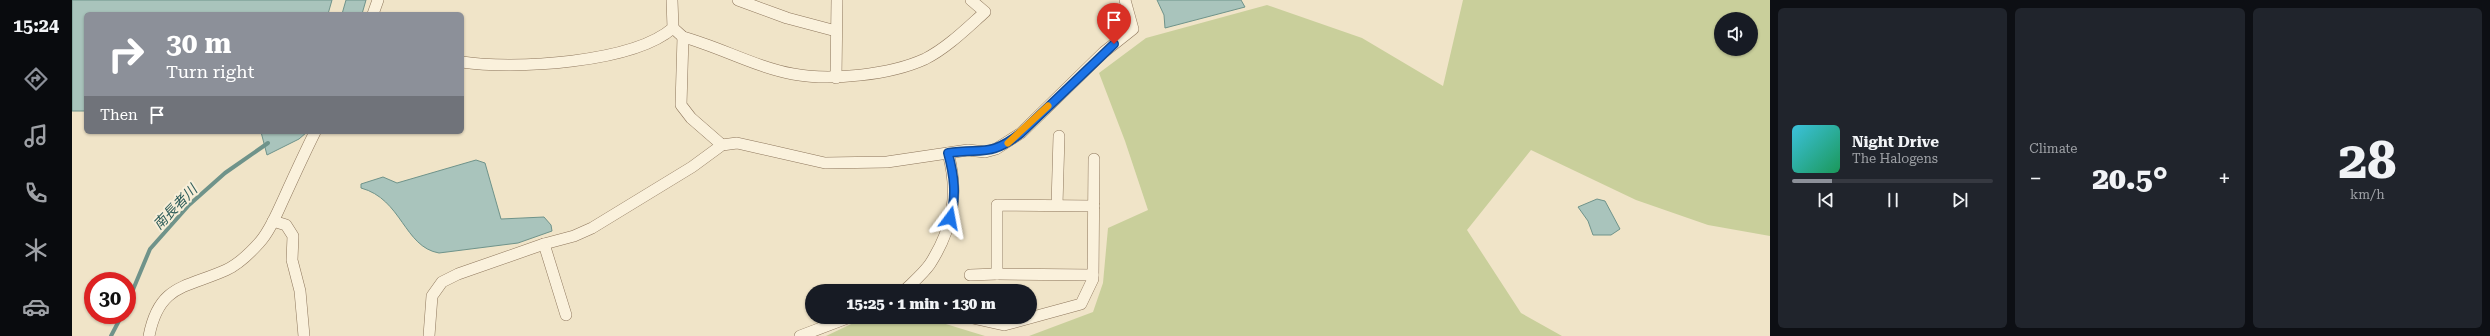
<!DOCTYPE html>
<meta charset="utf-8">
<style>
:root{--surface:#171b24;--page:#20242c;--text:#f1f3f6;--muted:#9ea1a6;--line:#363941;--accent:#8c9099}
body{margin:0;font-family:"Roboto Serif","Noto Sans JP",serif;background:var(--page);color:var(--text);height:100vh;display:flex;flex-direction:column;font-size:15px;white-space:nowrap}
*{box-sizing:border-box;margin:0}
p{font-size:13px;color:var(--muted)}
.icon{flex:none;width:22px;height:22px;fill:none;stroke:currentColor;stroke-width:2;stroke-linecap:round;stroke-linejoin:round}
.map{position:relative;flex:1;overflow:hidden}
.side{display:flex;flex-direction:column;gap:8px;padding:8px;background:#0d0f14;width:720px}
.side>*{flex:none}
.banner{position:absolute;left:12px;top:12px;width:380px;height:122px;border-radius:6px;box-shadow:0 1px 3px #0004;background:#8c9099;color:#fff;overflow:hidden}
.tools{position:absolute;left:1642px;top:12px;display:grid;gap:8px}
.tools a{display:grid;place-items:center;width:44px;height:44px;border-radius:50%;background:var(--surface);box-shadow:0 1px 3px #0004;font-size:20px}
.speed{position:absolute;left:12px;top:272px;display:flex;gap:8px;font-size:20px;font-weight:700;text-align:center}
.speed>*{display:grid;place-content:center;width:52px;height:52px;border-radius:50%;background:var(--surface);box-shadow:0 1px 3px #0004;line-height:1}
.speed .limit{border:6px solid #d22;background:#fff;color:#111}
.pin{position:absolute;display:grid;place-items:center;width:34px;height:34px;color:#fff;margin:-41px -17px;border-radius:50% 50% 50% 0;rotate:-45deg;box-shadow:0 0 4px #0007}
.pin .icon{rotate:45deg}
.me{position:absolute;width:44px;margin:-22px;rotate:13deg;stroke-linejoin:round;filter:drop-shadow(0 0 3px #0008)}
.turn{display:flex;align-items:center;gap:14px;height:84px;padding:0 16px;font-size:18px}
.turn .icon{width:52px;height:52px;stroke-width:2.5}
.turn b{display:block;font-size:28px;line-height:34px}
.then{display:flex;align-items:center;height:38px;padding:0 16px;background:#0003;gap:8px;font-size:15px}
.big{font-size:30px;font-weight:800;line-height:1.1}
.side .card{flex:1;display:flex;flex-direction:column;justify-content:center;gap:6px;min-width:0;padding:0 14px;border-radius:6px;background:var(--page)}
.side .dial{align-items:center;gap:0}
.dial b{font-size:52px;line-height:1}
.song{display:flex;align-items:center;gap:12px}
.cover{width:48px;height:48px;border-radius:6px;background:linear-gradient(135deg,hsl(190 70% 55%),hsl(150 70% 35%))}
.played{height:4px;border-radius:2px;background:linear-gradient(90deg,var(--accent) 20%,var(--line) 20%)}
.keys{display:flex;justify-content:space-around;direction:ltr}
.heat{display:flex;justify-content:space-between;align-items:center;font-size:22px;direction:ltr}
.side .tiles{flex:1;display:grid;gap:8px;grid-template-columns:repeat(3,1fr)}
.trip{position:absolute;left:733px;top:284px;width:232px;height:40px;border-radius:20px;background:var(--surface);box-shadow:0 1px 3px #0004;font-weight:800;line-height:40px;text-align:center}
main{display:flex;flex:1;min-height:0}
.tab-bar{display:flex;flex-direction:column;width:72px;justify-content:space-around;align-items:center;background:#090b0e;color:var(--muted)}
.tab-bar .icon{width:28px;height:28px}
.tab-bar .current{color:var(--accent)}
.tab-bar b{font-size:18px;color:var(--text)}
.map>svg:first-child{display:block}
.green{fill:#c9cf9b;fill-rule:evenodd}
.water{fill:#a9c4bc;stroke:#6f938a}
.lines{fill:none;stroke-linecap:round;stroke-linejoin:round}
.stream{stroke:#6f938a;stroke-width:4}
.street-casing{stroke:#8d765c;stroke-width:12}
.street{stroke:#faf1dc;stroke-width:11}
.route-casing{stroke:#114b97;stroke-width:10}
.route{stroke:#1a73e8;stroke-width:7}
.slow{stroke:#f59e0b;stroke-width:7}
.labels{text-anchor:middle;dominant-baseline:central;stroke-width:4;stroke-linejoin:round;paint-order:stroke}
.water-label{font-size:14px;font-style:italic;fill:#2f5d5a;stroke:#f7eed8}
</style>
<main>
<nav class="tab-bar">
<b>15:24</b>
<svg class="icon current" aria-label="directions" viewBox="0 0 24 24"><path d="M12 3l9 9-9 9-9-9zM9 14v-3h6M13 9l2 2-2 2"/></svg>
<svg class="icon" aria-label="music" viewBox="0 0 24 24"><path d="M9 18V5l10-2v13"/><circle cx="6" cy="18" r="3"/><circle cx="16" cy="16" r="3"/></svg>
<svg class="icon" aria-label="phone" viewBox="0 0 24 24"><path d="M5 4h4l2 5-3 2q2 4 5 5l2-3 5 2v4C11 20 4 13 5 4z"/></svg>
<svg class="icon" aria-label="climate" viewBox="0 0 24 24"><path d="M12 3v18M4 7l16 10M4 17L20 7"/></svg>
<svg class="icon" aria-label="car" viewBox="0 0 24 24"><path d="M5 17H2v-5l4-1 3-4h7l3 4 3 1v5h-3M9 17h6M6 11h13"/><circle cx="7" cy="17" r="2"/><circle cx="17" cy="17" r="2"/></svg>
</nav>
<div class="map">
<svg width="1698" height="336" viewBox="0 0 1698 336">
<rect width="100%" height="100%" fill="#f0e4c8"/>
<!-- green -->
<g class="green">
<path d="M 1391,0 L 1698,0 L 1698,236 L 1636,225 L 1564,200 L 1459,150 L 1395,230 L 1449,313 L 1490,336 L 957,336 L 1021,312 L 1031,283 L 1036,228 L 1076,210 L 1053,141 L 1027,73 L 1074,38 L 1195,5 L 1290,38 L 1371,86 ZM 1649,19 L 1679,19 L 1679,49 L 1649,49 Z"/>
<path d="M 794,317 L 851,317 L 913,336 L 754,336 Z"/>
</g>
<!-- water -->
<g class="water">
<path d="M 0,0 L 260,0 L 256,14 L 14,14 L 14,111 L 0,111 Z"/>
<path d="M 274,0 L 294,0 L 290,14 L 270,14 Z"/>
<path d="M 1085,0 L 1169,0 L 1173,7 L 1093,28 L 1092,15 Z"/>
<path d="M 189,132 L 235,132 L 227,139 L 195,155 Z"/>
<path d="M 404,160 L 413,163 L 429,219 L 472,217 L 479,225 L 480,231 L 446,243 L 367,253 C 332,247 330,199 289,188 L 289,184 L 311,177 L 325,183 Z"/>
<path d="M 1525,199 L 1533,201 L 1548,229 L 1539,235 L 1521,235 L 1516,221 L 1506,207 Z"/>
</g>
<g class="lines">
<!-- stream -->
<g class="stream">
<path d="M 55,304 L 78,249 L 117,205 L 153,173 L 196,143"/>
<path d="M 39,336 L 50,315"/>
</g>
<!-- street casing -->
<g class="street-casing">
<g id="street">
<path d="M 666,0 L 715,18 L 764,31"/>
<path d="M 301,14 L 306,0"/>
<path d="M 601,28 L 611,37 C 648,47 683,67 721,74 C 758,81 818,75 853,59 C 875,48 895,28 913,12 L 899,0"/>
<path d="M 611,37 L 609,105 L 619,118 L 650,145"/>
<path d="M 390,62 C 441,70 561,63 601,28 L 600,0"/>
<path d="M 764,78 L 765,0"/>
<path d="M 985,205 L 987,136"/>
<path d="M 201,221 L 214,225 L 221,236 L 220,260 L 228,291 L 232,336"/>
<path d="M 472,244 L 494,315"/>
<path d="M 898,275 L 925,274"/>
<path d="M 1021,275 L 925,274 L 925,205 L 1022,206"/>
<path d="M 832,291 C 840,283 851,274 858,264 C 881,228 887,194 876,153"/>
<path d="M 896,317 L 932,325 L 1009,304 L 1021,279 L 1022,159"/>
<path d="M 77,336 C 87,284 114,288 154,270 C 167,264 178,253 187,243 C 198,231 205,213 212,198 C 222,176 232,154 243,132"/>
<path d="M 357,336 L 360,296 L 370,282 L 386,274 L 472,244 L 502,236 L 520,228 L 620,167 L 650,145 L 665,143 L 753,163 L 815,162 L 896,150 L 913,152 L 924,149 L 949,133 L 1032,52 L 1061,29 L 1053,0"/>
<path d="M 728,336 L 778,317"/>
</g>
</g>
<!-- street -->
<use href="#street" class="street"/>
</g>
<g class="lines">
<!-- route casing -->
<g class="route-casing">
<path id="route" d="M 878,218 C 885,196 882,175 876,153 C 912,148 918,157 949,133 L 1042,44"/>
</g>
<!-- route -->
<use href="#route" class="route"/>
<!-- slow -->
<path class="slow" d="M 936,143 L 976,106"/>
</g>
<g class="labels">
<!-- water labels -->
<g class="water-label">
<text transform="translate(103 207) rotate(-46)">南長者川</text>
</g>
</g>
</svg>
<div class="tools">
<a><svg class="icon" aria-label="sound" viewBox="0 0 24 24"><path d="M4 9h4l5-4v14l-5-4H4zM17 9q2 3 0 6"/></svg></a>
</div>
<div class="speed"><div class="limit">30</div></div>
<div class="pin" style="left:1042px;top:44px;background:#d93025"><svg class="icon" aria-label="arrive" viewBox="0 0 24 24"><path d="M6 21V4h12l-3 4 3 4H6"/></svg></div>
<svg class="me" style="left:878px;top:218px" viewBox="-20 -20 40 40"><path d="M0-17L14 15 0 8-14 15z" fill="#1a73e8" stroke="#fff" stroke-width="4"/></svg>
<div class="trip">15:25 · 1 min · 130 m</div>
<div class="banner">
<div class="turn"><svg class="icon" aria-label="right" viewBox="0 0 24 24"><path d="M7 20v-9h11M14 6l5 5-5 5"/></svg><div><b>30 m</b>Turn right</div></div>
<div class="then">Then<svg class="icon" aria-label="arrive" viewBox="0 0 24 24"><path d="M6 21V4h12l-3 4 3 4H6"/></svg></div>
</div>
</div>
<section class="side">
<div class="tiles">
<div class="card">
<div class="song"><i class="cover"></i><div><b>Night Drive</b><p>The Halogens</p></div></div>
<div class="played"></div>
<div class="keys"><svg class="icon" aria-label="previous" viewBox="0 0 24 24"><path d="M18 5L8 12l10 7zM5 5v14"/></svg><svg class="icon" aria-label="pause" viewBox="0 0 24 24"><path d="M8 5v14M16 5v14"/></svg><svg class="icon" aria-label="next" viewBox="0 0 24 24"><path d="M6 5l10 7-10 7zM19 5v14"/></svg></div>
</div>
<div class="card"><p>Climate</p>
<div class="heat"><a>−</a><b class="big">20.5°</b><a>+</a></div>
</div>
<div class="card dial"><b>28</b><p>km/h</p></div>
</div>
</section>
</main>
